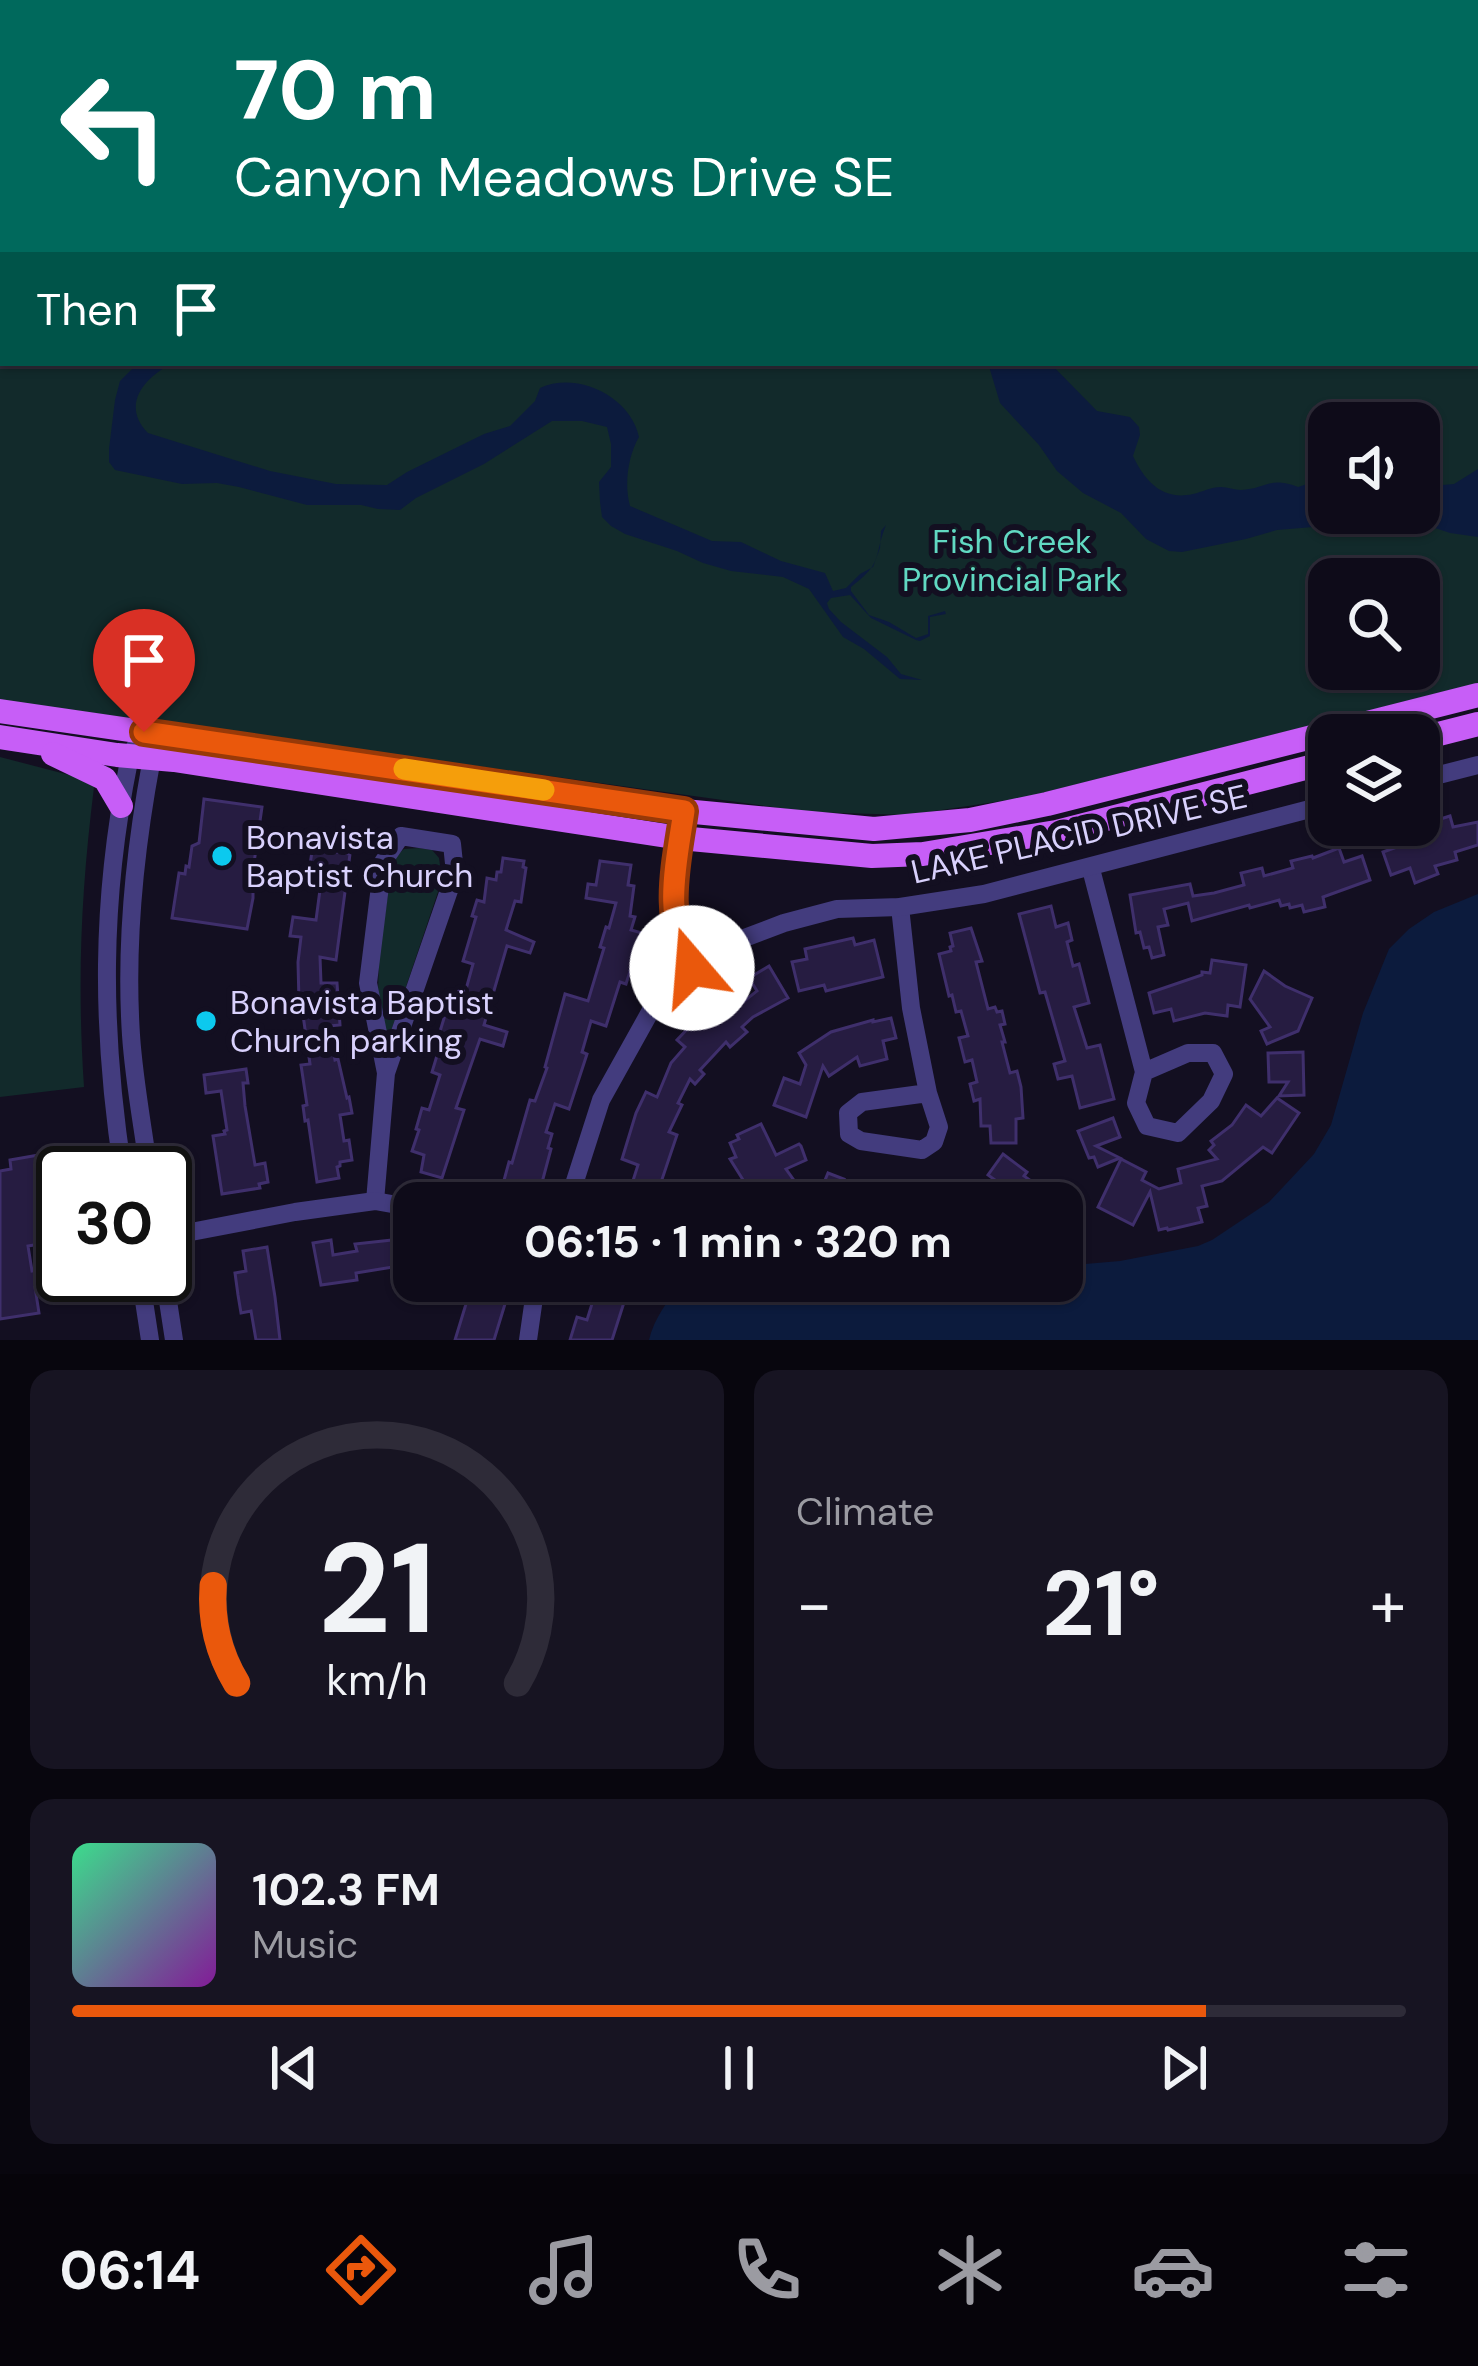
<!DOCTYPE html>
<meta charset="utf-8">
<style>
:root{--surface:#0e0b19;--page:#171422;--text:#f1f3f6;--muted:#9b9ba2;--line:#2e2b38;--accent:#ea580c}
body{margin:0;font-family:"DM Sans",sans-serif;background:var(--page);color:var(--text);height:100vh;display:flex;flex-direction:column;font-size:45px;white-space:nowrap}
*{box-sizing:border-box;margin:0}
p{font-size:39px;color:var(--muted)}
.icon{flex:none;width:66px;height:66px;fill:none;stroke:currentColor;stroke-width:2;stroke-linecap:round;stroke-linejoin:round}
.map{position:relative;height:1340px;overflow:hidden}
.sheet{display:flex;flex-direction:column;gap:30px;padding:30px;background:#08060e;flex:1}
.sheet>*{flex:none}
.top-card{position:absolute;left:0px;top:0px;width:1479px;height:366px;box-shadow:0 3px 9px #0004,0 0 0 3px var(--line);background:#00695c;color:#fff;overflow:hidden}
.fabs{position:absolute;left:1308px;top:402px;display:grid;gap:24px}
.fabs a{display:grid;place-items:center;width:132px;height:132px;border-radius:24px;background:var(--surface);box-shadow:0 3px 9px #0004,0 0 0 3px var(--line);font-size:60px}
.speed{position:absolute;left:36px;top:1146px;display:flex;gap:24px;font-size:60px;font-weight:700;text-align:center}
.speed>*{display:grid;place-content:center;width:156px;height:156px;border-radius:50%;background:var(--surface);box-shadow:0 3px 9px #0004,0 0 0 3px var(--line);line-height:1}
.speed .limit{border:6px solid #111;border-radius:18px;background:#fff;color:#111}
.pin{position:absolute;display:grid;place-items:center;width:102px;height:102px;color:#fff;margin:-123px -51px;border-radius:50% 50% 50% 0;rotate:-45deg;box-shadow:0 0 12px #0007}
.pin .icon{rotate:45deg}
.me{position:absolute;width:132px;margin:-66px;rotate:342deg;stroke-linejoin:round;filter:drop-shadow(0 0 9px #0008)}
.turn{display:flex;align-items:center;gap:42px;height:252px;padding:0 36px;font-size:54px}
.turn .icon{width:156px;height:156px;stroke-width:2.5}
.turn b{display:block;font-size:84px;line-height:102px}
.then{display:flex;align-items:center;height:114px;padding:0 36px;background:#0003;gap:24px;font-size:45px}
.big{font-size:90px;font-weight:700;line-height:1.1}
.sheet .tile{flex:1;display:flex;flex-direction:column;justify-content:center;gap:18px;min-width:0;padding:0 42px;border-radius:24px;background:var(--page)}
.sheet .dial{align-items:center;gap:0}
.dial svg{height:312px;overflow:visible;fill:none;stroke:var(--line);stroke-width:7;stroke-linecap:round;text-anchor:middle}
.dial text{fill:var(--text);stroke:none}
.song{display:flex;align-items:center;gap:36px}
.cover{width:144px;height:144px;border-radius:18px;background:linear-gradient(135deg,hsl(150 70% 55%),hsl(290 70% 35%))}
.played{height:12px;border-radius:6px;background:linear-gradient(90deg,var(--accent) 85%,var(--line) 85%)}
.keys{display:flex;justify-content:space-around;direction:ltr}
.heat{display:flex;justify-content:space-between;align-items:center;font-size:66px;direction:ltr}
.sheet .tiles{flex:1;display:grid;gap:30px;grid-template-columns:1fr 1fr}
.tile:last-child{grid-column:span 2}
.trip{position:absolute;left:393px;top:1182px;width:690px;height:120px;border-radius:24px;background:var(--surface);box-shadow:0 3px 9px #0004,0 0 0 3px var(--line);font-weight:700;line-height:120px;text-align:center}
.dock{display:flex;height:192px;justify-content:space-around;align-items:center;background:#06040a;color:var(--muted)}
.dock .icon{width:84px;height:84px}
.dock .current{color:var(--accent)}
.dock b{font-size:54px;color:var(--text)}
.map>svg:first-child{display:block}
.green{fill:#122a2b;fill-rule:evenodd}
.water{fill:#0c1b3d}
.building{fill:#261c41;stroke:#3f2f6c;stroke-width:3}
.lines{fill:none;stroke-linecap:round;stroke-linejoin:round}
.minor{stroke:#433c7e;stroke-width:18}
.major{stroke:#c75ef7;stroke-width:24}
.route-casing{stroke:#983908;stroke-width:30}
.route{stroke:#ea580c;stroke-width:21}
.slow{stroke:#f59e0b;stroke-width:21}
.poi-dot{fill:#0cc9ee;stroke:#130f21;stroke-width:4.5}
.labels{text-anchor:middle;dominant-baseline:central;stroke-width:12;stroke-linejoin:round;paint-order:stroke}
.park-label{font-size:33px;fill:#61d9c2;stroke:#130f21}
.street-label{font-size:33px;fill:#d9d1fd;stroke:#130f21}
.poi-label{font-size:33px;fill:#d9d1fd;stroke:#130f21;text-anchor:start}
</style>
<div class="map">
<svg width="1478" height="1340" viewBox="0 0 1478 1340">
<rect width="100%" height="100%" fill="#130f21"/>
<!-- green -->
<g class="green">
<path d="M 0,0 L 1478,0 L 1478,683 L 1022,798 L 908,815 L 809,812 L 0,700 ZM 3,3 L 1476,3 L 1476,363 L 3,363 ZM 1329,423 L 1419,423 L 1419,513 L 1329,513 ZM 1329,579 L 1419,579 L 1419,669 L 1329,669 Z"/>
<path d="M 0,757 L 73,776 L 94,787 C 81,892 77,981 84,1087 L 0,1097 Z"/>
<path d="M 419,848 L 432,850 L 439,858 L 442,880 L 388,1040 L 378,994 L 379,957 L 393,859 L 404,849 Z"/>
</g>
<!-- water -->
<g class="water">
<path d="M 138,363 L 174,363 C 145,376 120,405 148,433 L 270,471 L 336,484 L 387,485 L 407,472 L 484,434 L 510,426 L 535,401 L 540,388 C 577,371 630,396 639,437 C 628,456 624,484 630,506 L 712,541 L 741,542 L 781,561 L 825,573 L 833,591 L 846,588 L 860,574 L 873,567 L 880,548 L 881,531 L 886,525 C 873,558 884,562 851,587 L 851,591 L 869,615 L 889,622 L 916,638 L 928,634 L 928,616 L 945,611 L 946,614 L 930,617 L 930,636 L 920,641 L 916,640 L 871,618 L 850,595 L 831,598 L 827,603 L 829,609 L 841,622 L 887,657 L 901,674 L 922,680 L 900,679 L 864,649 L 843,637 L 809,589 L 783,577 L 731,571 L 703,563 L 677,551 L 625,534 L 611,526 L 602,517 L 600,502 L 599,482 L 611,467 L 611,444 L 607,427 L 582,421 L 552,421 L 484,464 L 416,498 L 400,510 L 378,509 L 361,505 L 307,505 L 239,487 L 217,483 L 182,484 L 115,470 L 109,462 L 109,449 L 115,400 L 120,381 Z"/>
<path d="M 988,363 L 1050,363 L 1097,411 L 1130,417 L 1139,427 L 1140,435 L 1133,456 C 1145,481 1162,501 1193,494 C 1202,492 1211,487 1221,487 C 1228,487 1234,490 1241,490 C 1266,489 1268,476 1298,487 L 1316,481 L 1329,483 L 1329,513 L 1419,513 L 1419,487 L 1454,484 L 1478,469 L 1478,537 L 1450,533 L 1432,527 L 1390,524 L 1337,525 L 1277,530 L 1246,539 L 1182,552 L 1169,551 L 1146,539 L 1121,513 L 1083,493 L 1057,471 L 1039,445 L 1000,403 Z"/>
<path d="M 1478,894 L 1478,1340 L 649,1340 C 654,1318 669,1299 683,1281 L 1062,1281 L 1062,1266 L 1120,1261 L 1198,1246 L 1212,1240 L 1269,1202 L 1314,1154 L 1331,1125 L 1363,1013 L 1389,949 L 1409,929 L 1434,912 Z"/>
</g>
<!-- building -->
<g class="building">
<path d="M 204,799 L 262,807 L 251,884 L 253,884 L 253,898 L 247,929 L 172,918 L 179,873 L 185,874 L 186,866 L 189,867 L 192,846 L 199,843 Z"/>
<path d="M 1450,816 L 1453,827 L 1478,822 L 1478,845 L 1455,852 L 1457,860 L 1435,866 L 1438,874 L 1415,883 L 1410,868 L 1391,875 L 1383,852 L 1397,847 L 1393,834 Z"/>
<path d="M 315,831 L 337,835 L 335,852 L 350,854 L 336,960 L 320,957 L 321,983 L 337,983 L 340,1025 L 329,1026 L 335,1060 L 338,1059 L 347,1098 L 349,1097 L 352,1113 L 340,1115 L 344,1141 L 349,1140 L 352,1160 L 340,1162 L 340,1166 L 337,1167 L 339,1178 L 317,1182 L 308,1120 L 305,1121 L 303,1106 L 307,1105 L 301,1065 L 310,1064 L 301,1001 L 299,1002 L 298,962 L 301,937 L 290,936 L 293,917 L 316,920 L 323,867 L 310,865 Z"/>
<path d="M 1339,848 L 1344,862 L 1362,856 L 1370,880 L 1323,897 L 1325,907 L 1304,912 L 1302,905 L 1290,908 L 1289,904 L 1281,906 L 1279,900 L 1250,908 L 1249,905 L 1192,921 L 1188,903 L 1164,909 L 1168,925 L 1158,927 L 1164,955 L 1152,958 L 1149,947 L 1144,948 L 1140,932 L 1136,933 L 1130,895 L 1190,884 L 1193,896 L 1214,893 L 1244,885 L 1241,873 L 1262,868 L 1264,876 L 1293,868 L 1291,861 L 1312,856 L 1313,858 Z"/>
<path d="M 503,858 L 524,861 L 523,867 L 526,868 L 521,902 L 515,901 L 506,930 L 534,942 L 530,953 L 507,946 L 484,1025 L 507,1032 L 503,1046 L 480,1039 L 456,1108 L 464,1110 L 442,1178 L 421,1172 L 424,1155 L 412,1151 L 419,1130 L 416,1129 L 422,1108 L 429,1110 L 440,1075 L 432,1072 L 442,1039 L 438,1038 L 445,1015 L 454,990 L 465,993 L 473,964 L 463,961 L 476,917 L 472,916 L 477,900 L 484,902 L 487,878 L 496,880 L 497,872 L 501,872 Z"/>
<path d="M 600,861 L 631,865 L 628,885 L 634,886 L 630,916 L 635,917 L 631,930 L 642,933 L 626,984 L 620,982 L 606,1026 L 591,1021 L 582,1052 L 587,1054 L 569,1109 L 555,1104 L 546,1132 L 552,1134 L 548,1148 L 551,1149 L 540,1190 L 528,1186 L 521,1201 L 500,1195 L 509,1162 L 512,1163 L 530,1100 L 535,1101 L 547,1068 L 545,1067 L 565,994 L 588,1001 L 604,948 L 600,947 L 606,927 L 609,928 L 616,903 L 586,898 L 588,884 L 596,885 Z"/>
<path d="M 1051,906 L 1056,927 L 1068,923 L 1072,940 L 1067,942 L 1073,966 L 1079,964 L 1089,1003 L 1074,1007 L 1087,1048 L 1100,1045 L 1114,1099 L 1080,1108 L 1072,1076 L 1058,1079 L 1054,1064 L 1065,1061 L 1045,992 L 1040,993 L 1019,914 Z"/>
<path d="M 971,928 L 982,961 L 976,962 L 988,1009 L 995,1007 L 997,1012 L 1002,1011 L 1005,1024 L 1000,1025 L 1005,1042 L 1002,1042 L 1010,1073 L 1017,1071 L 1021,1087 L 1023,1118 L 1016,1119 L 1016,1143 L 991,1143 L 990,1126 L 981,1126 L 980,1099 L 974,1101 L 970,1084 L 977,1082 L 972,1060 L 965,1062 L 959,1038 L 968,1036 L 961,1011 L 956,1012 L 952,995 L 949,996 L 939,954 L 951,951 L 950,947 L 953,946 L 950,933 Z"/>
<path d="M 853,938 L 855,945 L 874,940 L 883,977 L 826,991 L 824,985 L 799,991 L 792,962 L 807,959 L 805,949 Z"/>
<path d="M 1212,960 L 1246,965 L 1240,1007 L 1228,1005 L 1227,1016 L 1205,1013 L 1174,1021 L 1171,1009 L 1154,1013 L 1149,993 L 1202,975 L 1202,972 L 1210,973 Z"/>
<path d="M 769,966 L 788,998 L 753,1017 L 742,1027 L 747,1032 L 730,1047 L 726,1042 L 700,1070 L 704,1074 L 695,1084 L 690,1079 L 678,1103 L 682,1105 L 669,1132 L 677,1135 L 654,1203 L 629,1203 L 633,1191 L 630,1190 L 638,1165 L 622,1159 L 636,1113 L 646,1092 L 657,1097 L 671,1063 L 685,1047 L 677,1040 L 693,1023 L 710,1007 L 720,1017 L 726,1012 L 728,1014 L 757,991 L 749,978 Z"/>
<path d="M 1264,971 L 1285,986 L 1312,998 L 1298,1031 L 1267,1044 L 1261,1031 L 1270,1027 L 1250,999 Z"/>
<path d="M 891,1018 L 896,1038 L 883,1041 L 887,1059 L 860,1066 L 857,1057 L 829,1076 L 823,1066 L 806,1117 L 774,1105 L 784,1078 L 800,1084 L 806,1065 L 799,1053 L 831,1032 L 873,1020 L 873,1022 Z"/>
<path d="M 1303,1052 L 1304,1095 L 1279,1096 L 1288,1082 L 1269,1082 L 1268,1053 Z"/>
<path d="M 246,1069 L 248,1083 L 243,1083 L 245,1106 L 255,1165 L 265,1163 L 268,1182 L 259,1184 L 260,1188 L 222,1194 L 213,1136 L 225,1134 L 224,1131 L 227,1130 L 221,1091 L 206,1093 L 204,1075 Z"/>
<path d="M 1277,1098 L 1299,1113 L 1272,1153 L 1263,1147 L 1222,1181 L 1202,1186 L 1207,1206 L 1198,1208 L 1202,1222 L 1168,1230 L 1167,1228 L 1159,1230 L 1150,1192 L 1133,1225 L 1098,1207 L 1121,1159 L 1146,1172 L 1142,1180 L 1159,1189 L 1181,1183 L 1178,1169 L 1217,1159 L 1209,1150 L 1214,1145 L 1211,1141 L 1232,1125 L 1246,1105 L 1261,1116 Z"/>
<path d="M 1113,1118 L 1120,1137 L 1096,1146 L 1120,1158 L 1098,1167 L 1094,1157 L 1089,1158 L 1078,1131 Z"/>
<path d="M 761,1124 L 776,1155 L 799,1144 L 801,1146 L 806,1160 L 786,1169 L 801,1190 L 818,1197 L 828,1173 L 844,1179 L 834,1203 L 776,1203 L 760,1182 L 750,1187 L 748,1182 L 745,1183 L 730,1159 L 736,1157 L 730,1143 L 739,1139 L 737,1135 Z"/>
<path d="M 50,1153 L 63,1233 L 52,1235 L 46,1243 L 28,1246 L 32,1271 L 48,1268 L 50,1285 L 35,1287 L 39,1313 L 0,1319 L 0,1171 L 11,1169 L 10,1160 Z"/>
<path d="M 1003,1154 L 1027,1172 L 1024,1176 L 1041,1188 L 1029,1203 L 1019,1197 L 1015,1203 L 972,1203 L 1006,1188 L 988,1175 Z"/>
<path d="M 866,1184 L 883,1188 L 881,1195 L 935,1189 L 936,1200 L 959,1190 L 965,1203 L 881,1203 L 881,1197 L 880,1203 L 861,1203 Z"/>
<path d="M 411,1238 L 414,1274 L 400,1276 L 399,1266 L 356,1273 L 357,1280 L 321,1285 L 313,1243 L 331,1240 L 333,1255 L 357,1251 L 355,1244 Z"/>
<path d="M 267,1247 L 275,1297 L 280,1340 L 256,1340 L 251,1311 L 241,1313 L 238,1295 L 235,1273 L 246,1271 L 243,1251 Z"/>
<path d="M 487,1281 L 512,1281 L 494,1340 L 455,1340 L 466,1304 L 456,1301 L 462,1283 L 485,1290 Z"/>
<path d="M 599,1281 L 635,1281 L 632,1294 L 627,1293 L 612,1340 L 570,1340 L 577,1317 L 587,1320 Z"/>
</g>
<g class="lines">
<!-- minor -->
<g class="minor">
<path d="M 1419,780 L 1478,765"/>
<path d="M 682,827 C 675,878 664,921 692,967"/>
<path d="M 1091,869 L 1144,1072 L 1136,1103 L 1147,1126 L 1178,1133 L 1211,1101 L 1224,1074 L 1213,1053 L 1188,1053 L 1144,1072"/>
<path d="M 900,907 L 911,1008 L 928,1093 L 939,1127 L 934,1142 L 922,1150 L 861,1141 L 849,1134 L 848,1113 L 862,1102 L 928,1093"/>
<path d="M 123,1173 C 101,1028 100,901 130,756 L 135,747"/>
<path d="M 149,1173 C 143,1127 134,1081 131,1035 C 125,943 135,848 152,758 L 149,748"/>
<path d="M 375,1201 L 386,1073 L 455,873 L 452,844 L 401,836 L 383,862 L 368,983 L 386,1073"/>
<path d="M 568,1203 L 601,1100 L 650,1012 L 692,967 L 726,945 L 784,923 L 837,909 L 900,907 L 984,894 L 1329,804"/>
<path d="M 165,1237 L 295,1212 L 375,1201 L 414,1208"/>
<path d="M 140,1275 L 150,1340"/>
<path d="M 164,1275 L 174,1340"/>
<path d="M 528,1340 L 534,1298 L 540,1281"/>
</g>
<!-- major -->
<g class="major">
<path d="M 0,711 L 684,811 L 874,829 L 970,820 L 1047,804 L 1478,695"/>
<path d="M 0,737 L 117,755 L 174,760 L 680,838 L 872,856 L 923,854 L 1056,832 L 1329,762"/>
<path d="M 1419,739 L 1478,724"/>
<path d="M 53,754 L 105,779 L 121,806"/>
</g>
</g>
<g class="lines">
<!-- route casing -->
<g class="route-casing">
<path id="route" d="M 144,732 L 684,811 C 676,866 662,917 692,968"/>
</g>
<!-- route -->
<use href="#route" class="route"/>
<!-- slow -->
<path class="slow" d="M 404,769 L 544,790"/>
</g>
<!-- markers -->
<g class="poi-dot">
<circle cx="222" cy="856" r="12"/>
<circle cx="206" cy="1021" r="12"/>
</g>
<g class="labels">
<!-- park labels -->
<g class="park-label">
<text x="1012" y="541">Fish Creek<tspan x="1012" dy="38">Provincial Park</tspan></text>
</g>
<!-- street labels -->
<g class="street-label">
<text transform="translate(1079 834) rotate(-13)">LAKE PLACID DRIVE SE</text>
</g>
<!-- poi labels -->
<g class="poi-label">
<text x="246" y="837">Bonavista<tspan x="246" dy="38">Baptist Church</tspan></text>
<text x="230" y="1002">Bonavista Baptist<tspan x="230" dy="38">Church parking</tspan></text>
</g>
</g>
</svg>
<div class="fabs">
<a><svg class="icon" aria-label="sound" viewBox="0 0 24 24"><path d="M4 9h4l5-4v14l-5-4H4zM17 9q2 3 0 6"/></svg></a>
<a><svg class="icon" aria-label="search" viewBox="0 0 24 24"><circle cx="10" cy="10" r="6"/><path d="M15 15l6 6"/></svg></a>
<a><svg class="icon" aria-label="layers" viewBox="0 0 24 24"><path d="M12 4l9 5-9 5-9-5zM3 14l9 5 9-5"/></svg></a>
</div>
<div class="speed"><div class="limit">30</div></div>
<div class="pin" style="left:144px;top:732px;background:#d93025"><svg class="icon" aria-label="arrive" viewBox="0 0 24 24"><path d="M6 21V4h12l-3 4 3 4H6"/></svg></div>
<svg class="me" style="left:692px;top:968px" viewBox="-20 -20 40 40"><circle r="19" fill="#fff"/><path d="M0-13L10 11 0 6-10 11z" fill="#ea580c"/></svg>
<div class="trip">06:15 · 1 min · 320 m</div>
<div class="top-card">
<div class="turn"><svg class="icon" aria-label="left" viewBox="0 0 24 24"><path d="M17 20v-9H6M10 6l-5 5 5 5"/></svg><div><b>70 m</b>Canyon Meadows Drive SE</div></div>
<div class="then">Then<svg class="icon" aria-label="arrive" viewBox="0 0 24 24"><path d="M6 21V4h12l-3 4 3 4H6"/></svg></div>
</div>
</div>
<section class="sheet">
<div class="tiles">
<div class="tile dial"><svg viewBox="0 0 100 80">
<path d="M14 69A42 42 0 1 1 86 69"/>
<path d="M14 69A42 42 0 0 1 8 44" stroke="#ea580c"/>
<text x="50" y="56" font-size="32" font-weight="700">21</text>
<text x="50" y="72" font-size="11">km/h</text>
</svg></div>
<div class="tile"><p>Climate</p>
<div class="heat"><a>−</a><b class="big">21°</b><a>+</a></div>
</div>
<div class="tile">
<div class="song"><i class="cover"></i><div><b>102.3 FM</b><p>Music</p></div></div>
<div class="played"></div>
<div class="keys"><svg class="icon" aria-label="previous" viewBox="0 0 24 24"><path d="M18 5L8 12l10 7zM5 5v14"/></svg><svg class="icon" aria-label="pause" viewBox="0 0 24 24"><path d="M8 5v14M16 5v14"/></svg><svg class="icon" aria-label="next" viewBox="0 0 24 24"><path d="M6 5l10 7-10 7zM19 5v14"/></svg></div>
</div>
</div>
</section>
<nav class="dock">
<b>06:14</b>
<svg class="icon current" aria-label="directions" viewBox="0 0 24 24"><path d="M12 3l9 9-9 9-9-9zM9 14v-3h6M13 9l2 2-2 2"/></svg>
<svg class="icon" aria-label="music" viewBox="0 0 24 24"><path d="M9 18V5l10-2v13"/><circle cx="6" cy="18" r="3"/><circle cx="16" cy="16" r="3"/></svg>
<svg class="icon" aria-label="phone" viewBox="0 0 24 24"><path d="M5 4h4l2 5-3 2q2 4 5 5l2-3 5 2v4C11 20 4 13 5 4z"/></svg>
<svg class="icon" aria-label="climate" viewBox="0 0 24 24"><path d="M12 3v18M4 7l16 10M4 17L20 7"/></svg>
<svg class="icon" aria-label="car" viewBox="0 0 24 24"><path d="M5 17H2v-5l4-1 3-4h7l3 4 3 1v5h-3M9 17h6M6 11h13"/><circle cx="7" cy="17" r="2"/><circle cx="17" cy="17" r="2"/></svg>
<svg class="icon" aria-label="filters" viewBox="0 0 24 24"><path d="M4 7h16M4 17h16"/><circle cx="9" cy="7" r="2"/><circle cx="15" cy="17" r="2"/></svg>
</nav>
